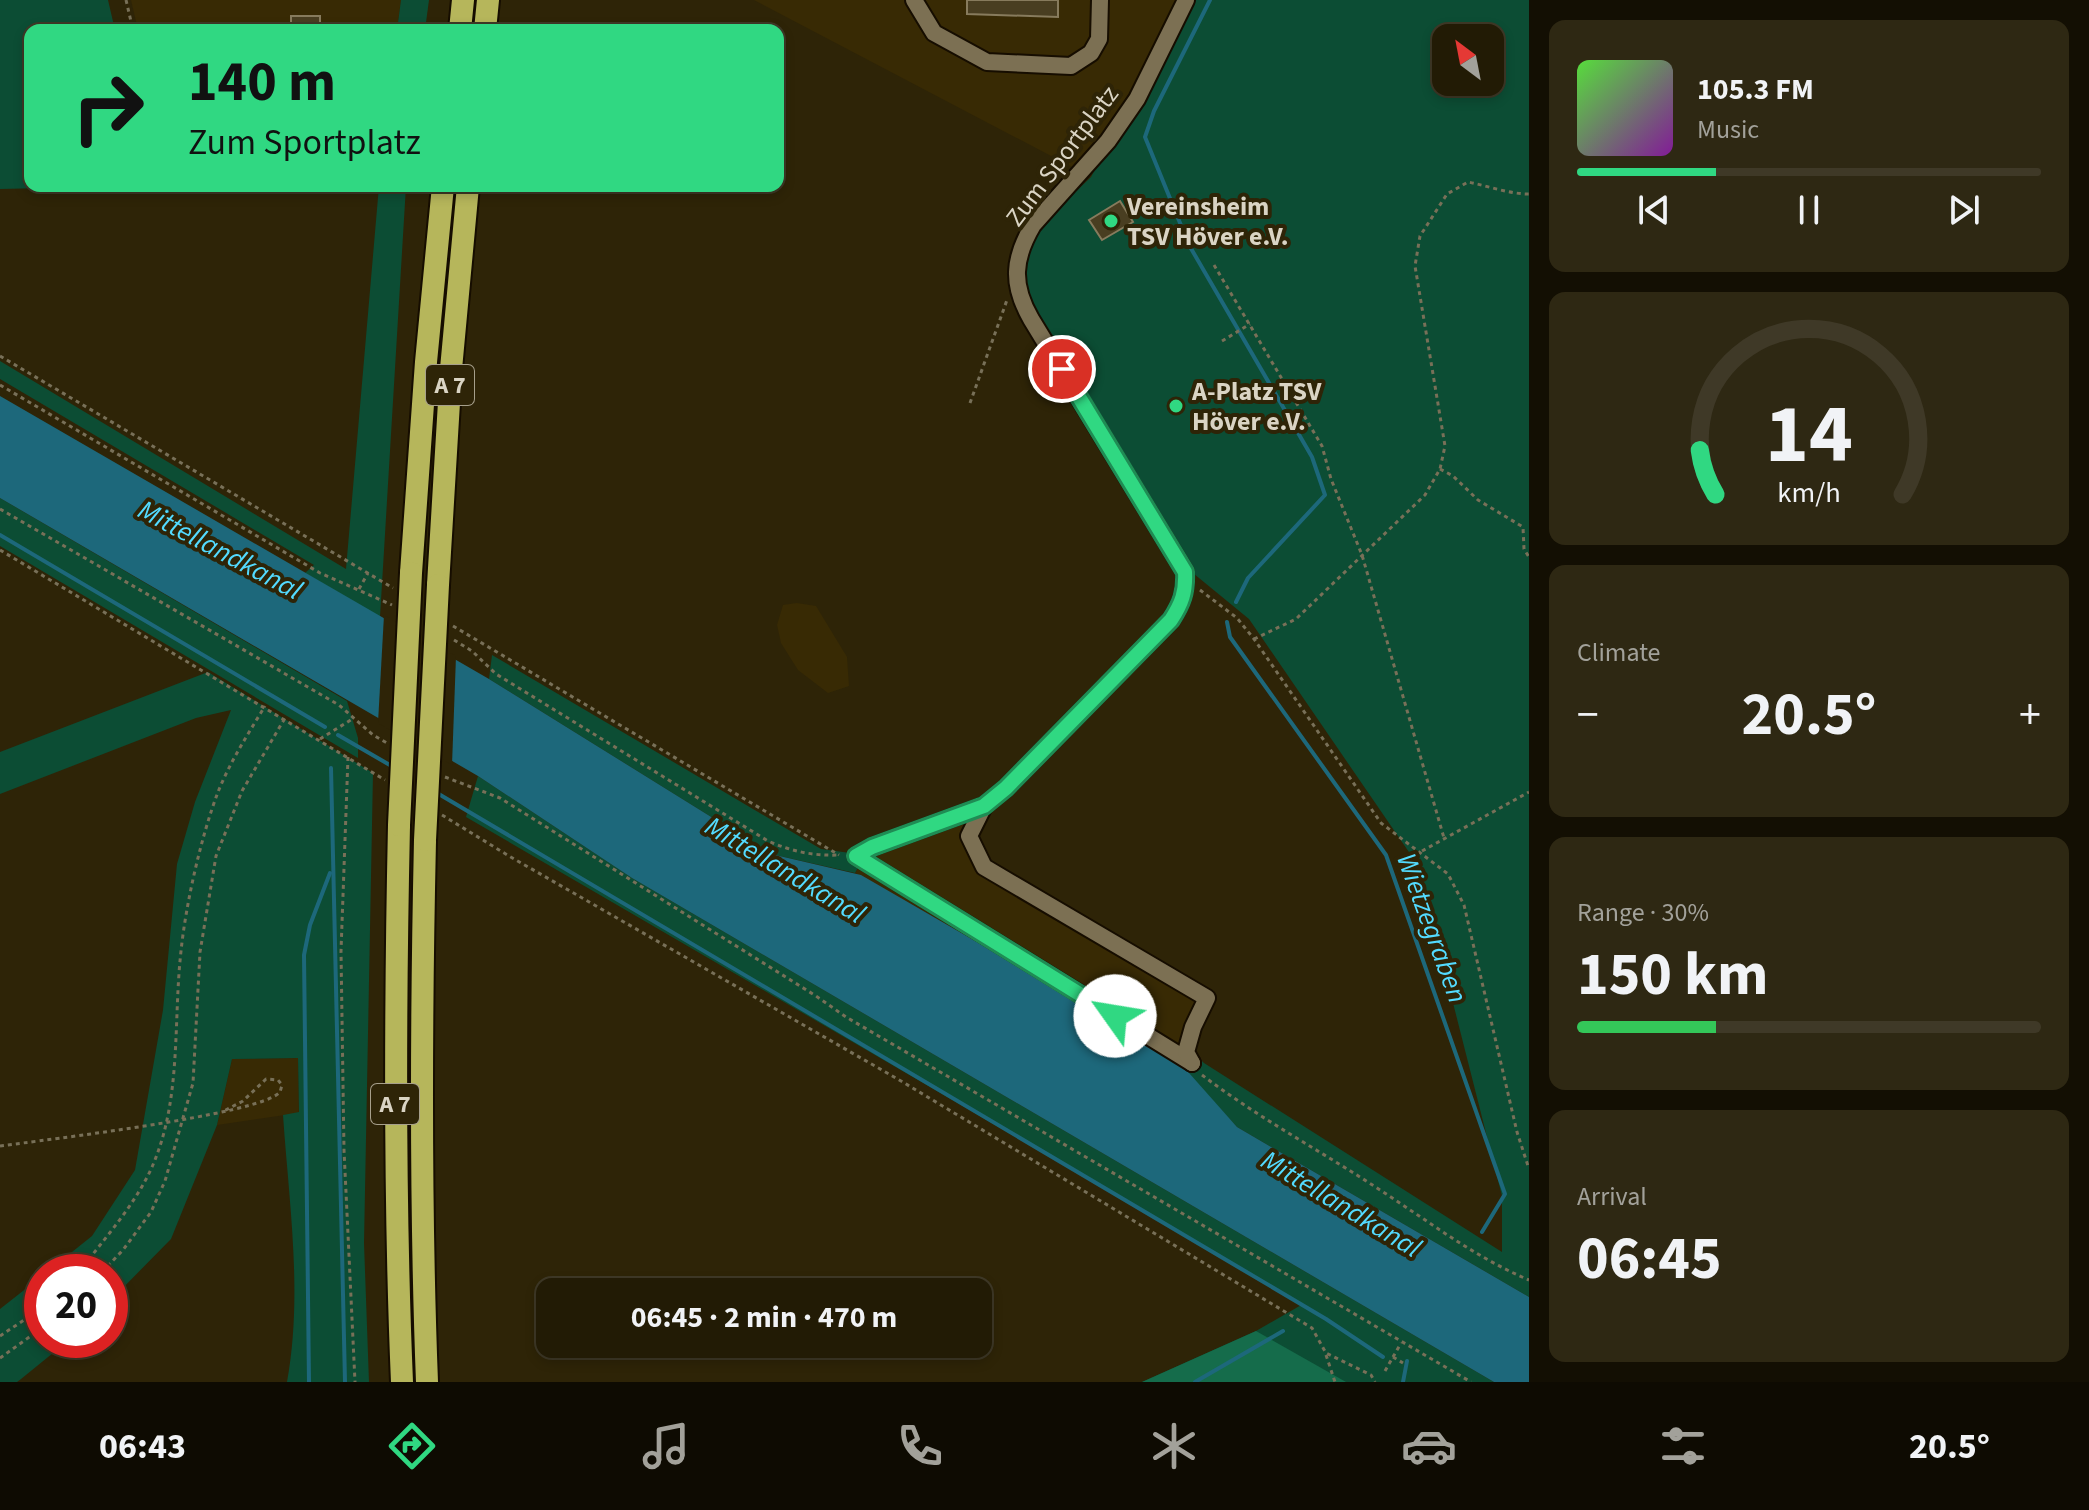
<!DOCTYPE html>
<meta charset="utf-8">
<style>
:root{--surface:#221b05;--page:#2e2813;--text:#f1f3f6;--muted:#a2a19a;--line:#3f3927;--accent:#30d882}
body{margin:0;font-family:"Source Sans 3",sans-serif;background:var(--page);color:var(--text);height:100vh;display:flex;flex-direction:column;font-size:30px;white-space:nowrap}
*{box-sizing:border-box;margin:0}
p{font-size:26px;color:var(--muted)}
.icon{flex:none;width:44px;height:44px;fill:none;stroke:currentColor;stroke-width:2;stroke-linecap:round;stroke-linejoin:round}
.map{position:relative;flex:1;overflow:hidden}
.side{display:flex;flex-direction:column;gap:20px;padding:20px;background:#130f03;width:560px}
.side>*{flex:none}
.guide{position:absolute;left:24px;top:24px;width:760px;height:168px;border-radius:16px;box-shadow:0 4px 12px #0003,0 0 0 2px var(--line);background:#30d882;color:#111;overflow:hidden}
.needle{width:52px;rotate:328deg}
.controls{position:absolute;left:1432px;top:24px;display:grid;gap:16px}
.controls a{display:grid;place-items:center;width:72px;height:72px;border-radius:16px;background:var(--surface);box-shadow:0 4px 12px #0003,0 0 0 2px var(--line);font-size:40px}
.speed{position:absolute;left:24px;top:1254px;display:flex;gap:16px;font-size:40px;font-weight:700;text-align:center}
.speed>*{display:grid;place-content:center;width:104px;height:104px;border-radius:50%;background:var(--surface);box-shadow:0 4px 12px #0003,0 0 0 2px var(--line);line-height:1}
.speed .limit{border:12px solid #d22;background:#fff;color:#111}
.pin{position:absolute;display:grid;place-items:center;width:68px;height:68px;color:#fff;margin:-34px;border:4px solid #fff;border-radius:50%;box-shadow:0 2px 8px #0007}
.me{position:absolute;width:88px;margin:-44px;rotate:302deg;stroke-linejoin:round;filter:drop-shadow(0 0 6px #0008)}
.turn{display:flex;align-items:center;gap:28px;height:168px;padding:0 32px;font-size:36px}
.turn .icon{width:104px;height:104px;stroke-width:2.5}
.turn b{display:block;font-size:56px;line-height:68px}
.big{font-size:60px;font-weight:700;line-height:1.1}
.side .card{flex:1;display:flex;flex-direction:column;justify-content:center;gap:12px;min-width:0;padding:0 28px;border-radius:16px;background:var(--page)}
.side .dial{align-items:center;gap:0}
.dial svg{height:208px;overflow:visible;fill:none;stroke:var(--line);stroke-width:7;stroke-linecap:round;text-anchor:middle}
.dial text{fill:var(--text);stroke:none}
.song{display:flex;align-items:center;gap:24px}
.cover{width:96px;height:96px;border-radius:12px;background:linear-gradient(135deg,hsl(110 70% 55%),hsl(290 70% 35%))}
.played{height:8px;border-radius:4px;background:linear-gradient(90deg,var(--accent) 30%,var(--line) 30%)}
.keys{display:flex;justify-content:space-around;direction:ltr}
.heat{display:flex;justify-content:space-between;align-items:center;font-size:44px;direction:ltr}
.charge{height:12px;border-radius:6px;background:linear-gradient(90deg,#34c759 30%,var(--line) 0)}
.trip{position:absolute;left:536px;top:1278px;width:456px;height:80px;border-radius:16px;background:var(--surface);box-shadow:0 4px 12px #0003,0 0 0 2px var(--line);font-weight:700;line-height:80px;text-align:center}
.menu{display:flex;height:128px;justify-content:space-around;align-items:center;background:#0e0b02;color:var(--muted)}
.menu .icon{width:56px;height:56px}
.menu .selected{color:var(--accent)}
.menu b{font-size:36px;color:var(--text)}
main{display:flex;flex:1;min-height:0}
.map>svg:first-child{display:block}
.built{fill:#382a04}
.green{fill:#0c4d34;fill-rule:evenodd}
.forest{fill:#156c4b}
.water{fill:#1d687b}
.pier{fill:#2e2407}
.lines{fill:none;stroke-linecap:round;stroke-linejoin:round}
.stream{stroke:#1d687b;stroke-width:4}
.building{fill:#493e21;stroke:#877b5d;stroke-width:2}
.minor-casing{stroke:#160d00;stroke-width:20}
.highway-casing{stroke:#160d00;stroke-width:26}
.path{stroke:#787058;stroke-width:3;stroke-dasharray:4 4;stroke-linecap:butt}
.minor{stroke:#7c7053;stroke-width:16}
.highway{stroke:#b6b65b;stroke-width:22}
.highway-bridge-casing{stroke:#160d00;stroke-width:26;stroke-linecap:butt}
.highway-bridge{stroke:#b6b65b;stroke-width:22}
.route-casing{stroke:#1f8c54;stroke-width:20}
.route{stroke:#30d882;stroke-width:14}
.poi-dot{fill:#30d882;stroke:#2e2407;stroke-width:3}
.labels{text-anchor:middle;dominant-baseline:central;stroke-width:8;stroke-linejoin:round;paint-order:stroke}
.shield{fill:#2e2407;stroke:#a69f8b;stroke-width:2}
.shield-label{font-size:24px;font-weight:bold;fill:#dad4c4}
.street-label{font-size:26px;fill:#dad4c4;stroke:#2e2407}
.poi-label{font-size:26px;font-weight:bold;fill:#dad4c4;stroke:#2e2407;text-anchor:start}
.water-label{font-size:28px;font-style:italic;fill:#53dbff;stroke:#2e2407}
</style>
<main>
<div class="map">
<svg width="1529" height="1382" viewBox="0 0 1529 1382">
<rect width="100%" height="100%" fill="#2e2407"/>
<!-- built -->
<g class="built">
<path d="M 131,0 L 401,0 L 397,30 L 138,30 Z"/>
<path d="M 754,0 L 1184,0 L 1091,177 Z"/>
<path d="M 797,603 L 816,606 L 847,657 L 849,686 L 828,693 L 798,670 L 781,643 L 777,625 L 783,605 Z"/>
<path d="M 965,816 L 987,861 L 1115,933 L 1215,995 L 1182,1067 L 1174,1056 L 855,873 L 865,855 Z"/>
<path d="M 298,1058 L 299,1113 L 217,1125 L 232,1059 Z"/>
</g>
<!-- green -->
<g class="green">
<path d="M 0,0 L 108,0 L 115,30 L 30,30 L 30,186 L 137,186 L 0,189 Z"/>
<path d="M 401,0 L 429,0 L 425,30 L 397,30 Z"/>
<path d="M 1184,0 L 1529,0 L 1529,1297 L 1237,1127 L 1182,1067 L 1191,1050 L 1204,1063 L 1502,1252 L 1502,1196 L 1434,928 L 1413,858 L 1249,619 L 1188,569 L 1031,302 L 1022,280 L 1035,231 L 1091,177 ZM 1446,38 L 1490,38 L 1490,82 L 1446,82 Z"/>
<path d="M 379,186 L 406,186 L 380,617 L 305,573 L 314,565 L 0,379 L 0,361 L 346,569 Z"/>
<path d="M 0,498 L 347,701 L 358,738 L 358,758 L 0,546 Z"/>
<path d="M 492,655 L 821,849 L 865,855 L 855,873 L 771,854 L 489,679 Z"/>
<path d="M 208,672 L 373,773 L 364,1243 L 369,1382 L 287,1382 C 303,1295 289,1203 283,1115 L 299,1112 L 298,1058 L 232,1059 L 217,1125 L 171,1239 L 110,1301 L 110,1272 L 47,1272 L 92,1236 L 135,1170 L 163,1010 L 177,864 L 195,802 L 231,710 L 196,718 L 0,794 L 0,752 Z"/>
<path d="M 478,776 L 632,878 L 1494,1382 L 1142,1382 L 1256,1331 L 1303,1304 L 466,817 Z"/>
<path d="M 42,1276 L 42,1340 L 69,1340 L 21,1379 L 17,1382 L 0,1382 L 0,1309 Z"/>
</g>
<!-- forest -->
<path class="forest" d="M 1256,1331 L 1346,1382 L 1142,1382 Z"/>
<!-- water -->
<path class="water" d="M 0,396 L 489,679 L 771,854 L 861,875 L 1174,1056 L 1237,1127 L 1529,1297 L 1529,1382 L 1494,1382 L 632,878 L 478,776 L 0,498 Z"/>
<!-- pier -->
<path class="pier" d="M 384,615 L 456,656 L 452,765 L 378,723 Z"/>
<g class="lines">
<!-- stream -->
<g class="stream">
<path d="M 1210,0 L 1154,111 L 1145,137 L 1189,245 L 1312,457 L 1325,495 L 1248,578 L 1236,602"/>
<path d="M 0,535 L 325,727"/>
<path d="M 1227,622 L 1230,637 L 1386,855 L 1505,1194 L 1482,1232"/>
<path d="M 338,735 L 395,768"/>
<path d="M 331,768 L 345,1382"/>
<path d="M 437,793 L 1326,1319 L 1383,1357"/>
<path d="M 309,1382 L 304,955 L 310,925 L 330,873"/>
<path d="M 1195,1382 L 1283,1331"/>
<path d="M 1403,1382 L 1407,1361"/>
</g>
</g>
<!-- building -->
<g class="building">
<path d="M 967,0 L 1058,0 L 1058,17 L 967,14 Z"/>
<rect x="291" y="16" width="29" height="14"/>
<path d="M 1120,201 L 1133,222 L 1102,240 L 1089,220 Z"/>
</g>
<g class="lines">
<!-- minor casing -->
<g class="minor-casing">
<g id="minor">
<path d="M 914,0 L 934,33 L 987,62 L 1071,66 L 1091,53 L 1099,39 L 1100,0"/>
<path d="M 1186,0 L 1137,99 L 1108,141 L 1033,225 C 1013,259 1011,284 1031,319 L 1185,572 C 1186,592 1182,603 1171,620 L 1006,788 L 984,806 L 872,847 L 856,856 L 1192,1063"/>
<path d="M 984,806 L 969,836 L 984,867 L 1207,998 L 1193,1027 L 1186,1052 L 1192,1063"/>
</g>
</g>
<!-- highway casing -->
<g class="highway-casing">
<g id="highway">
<path d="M 460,30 L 463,0"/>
<path d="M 485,30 L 488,0"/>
<path d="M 411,573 L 426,362 L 443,186"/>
<path d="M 438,585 L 451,369 L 468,186"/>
<path d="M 399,825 C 395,1011 394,1196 402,1382"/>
<path d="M 425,840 C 421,1021 420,1201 427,1382"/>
</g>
</g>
<!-- path -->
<g class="path">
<path d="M 126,0 L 133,30"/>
<path d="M 1214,265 L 1322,446 L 1331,479 L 1362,555 L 1444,838"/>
<path d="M 1222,341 L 1250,324"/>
<path d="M 0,356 L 393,588"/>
<path d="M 0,385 L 320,573 L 392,605"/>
<path d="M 970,403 L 1007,300"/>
<path d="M 1440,469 L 1453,476 L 1478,500 L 1523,527 L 1524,549 L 1529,557"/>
<path d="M 0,509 L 339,705 L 373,735 L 387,743"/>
<path d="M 0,550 L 385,780"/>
<path d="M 359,589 L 368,573"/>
<path d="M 1200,590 L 1237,618 L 1254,639 L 1381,823 L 1448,874 L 1464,905 L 1517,1132 L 1529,1169"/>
<path d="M 453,626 L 839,855"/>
<path d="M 1254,639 L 1296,619 L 1425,495 L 1440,469 L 1445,446 L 1415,266 L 1420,236 L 1447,194 L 1468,182 C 1488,186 1509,194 1529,194"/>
<path d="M 454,640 L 472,651 L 496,674 L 768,841 C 793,852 814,856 840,855"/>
<path d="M 320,739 L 354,718"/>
<path d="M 348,757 L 341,951 L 344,1150 L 355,1382"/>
<path d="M 445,777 L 500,798 L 816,996 L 846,1017 L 1471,1382"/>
<path d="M 442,815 L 509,856 L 901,1081 L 1312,1328 L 1326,1353 L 1371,1375 L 1375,1382"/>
<path d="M 1422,851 L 1529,792"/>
<path d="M 1202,1075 C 1257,1117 1319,1150 1377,1188 C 1427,1220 1474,1257 1529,1280"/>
<path d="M 0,1146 C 43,1140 260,1115 280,1092 L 282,1085 L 278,1080 L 266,1079 L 243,1101 L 222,1112"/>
<path d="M 79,1272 C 104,1239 135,1205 152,1167 C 182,1099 173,1023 181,951 C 186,903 201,837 218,792 C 230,762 248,734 265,706"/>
<path d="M 102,1272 L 123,1250 L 151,1212 L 165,1181 L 193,1083 L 200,952 L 216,856 L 242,791 L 285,718"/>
<path d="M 0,1336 L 42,1308"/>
<path d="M 1326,1355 L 1335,1382"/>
<path d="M 1393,1357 L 1403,1363"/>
<path d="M 0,1358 L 42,1328"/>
<path d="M 1385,1371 L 1401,1343"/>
</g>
<!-- minor -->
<use href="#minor" class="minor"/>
<!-- highway -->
<use href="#highway" class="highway"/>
<!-- highway-bridge casing -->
<g class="highway-bridge-casing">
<g id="highway-bridge">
<path d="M 399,825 L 411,573"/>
<path d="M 425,840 L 438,585"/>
</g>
</g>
<!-- highway-bridge -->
<use href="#highway-bridge" class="highway-bridge"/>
</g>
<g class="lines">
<!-- route casing -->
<g class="route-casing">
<path id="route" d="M 1062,369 L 1185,572 C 1186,592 1182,603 1171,620 L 1006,788 L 984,806 L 872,847 L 856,856 L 1115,1016"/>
</g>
<!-- route -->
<use href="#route" class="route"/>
</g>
<!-- markers -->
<g class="poi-dot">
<circle cx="1111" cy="221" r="8"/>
<circle cx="1176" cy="406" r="8"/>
</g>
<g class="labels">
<!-- shield labels -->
<g class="shield">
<rect x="426" y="365" width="48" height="40" rx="6"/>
<rect x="371" y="1084" width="48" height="40" rx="6"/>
</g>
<g class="shield-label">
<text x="450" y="385">A 7</text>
<text x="395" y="1104">A 7</text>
</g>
<!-- street labels -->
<g class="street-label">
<text transform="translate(1062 156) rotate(-53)">Zum Sportplatz</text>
</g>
<!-- poi labels -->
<g class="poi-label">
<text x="1127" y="206">Vereinsheim<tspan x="1127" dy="30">TSV Höver e.V.</tspan></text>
<text x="1192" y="391">A-Platz TSV<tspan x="1192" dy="30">Höver e.V.</tspan></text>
</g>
<!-- water labels -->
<g class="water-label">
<text transform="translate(220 550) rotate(28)">Mittellandkanal</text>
<text transform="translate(785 870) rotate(31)">Mittellandkanal</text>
<text transform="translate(1432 928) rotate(70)">Wietzegraben</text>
<text transform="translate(1341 1204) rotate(31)">Mittellandkanal</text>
</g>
</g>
</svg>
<div class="controls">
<a><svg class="needle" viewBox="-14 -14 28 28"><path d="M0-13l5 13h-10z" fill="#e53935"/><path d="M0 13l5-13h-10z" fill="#a2a19a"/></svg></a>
</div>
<div class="speed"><div class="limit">20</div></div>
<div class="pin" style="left:1062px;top:369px;background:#d93025"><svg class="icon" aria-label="arrive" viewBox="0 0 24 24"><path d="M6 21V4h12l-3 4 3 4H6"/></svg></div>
<svg class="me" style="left:1115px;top:1016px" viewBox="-20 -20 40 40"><circle r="19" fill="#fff"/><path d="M0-13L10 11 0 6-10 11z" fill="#30d882"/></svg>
<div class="trip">06:45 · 2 min · 470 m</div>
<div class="guide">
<div class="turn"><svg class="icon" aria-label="right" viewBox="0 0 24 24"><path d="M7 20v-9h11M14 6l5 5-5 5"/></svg><div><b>140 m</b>Zum Sportplatz</div></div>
</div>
</div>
<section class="side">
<div class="card">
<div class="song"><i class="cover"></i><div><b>105.3 FM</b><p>Music</p></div></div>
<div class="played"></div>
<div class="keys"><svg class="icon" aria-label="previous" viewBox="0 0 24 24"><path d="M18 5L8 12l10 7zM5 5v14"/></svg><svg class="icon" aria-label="pause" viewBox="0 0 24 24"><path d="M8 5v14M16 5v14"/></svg><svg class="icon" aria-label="next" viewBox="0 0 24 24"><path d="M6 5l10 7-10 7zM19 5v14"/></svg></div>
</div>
<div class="card dial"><svg viewBox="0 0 100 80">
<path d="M14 69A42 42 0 1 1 86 69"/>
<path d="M14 69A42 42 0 0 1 8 52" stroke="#30d882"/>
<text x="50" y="56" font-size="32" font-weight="700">14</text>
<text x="50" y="72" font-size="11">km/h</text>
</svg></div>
<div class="card"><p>Climate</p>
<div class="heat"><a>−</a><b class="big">20.5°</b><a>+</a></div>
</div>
<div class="card"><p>Range · 30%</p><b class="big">150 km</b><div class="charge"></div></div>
<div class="card"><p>Arrival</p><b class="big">06:45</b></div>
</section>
</main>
<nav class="menu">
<b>06:43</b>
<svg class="icon selected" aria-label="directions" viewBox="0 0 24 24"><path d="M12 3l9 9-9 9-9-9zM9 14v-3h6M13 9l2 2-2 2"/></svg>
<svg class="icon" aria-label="music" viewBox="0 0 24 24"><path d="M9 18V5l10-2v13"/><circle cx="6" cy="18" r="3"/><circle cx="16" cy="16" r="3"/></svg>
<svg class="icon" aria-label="phone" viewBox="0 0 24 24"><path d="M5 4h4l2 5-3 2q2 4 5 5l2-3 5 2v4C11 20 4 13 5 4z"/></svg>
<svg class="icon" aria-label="climate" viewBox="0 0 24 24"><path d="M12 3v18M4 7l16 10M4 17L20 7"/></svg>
<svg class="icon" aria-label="car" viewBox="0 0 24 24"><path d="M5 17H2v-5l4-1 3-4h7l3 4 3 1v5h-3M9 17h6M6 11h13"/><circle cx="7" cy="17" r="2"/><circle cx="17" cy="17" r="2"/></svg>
<svg class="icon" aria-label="filters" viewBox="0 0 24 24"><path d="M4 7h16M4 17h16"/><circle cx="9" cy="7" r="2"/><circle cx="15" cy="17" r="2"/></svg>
<b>20.5°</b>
</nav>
